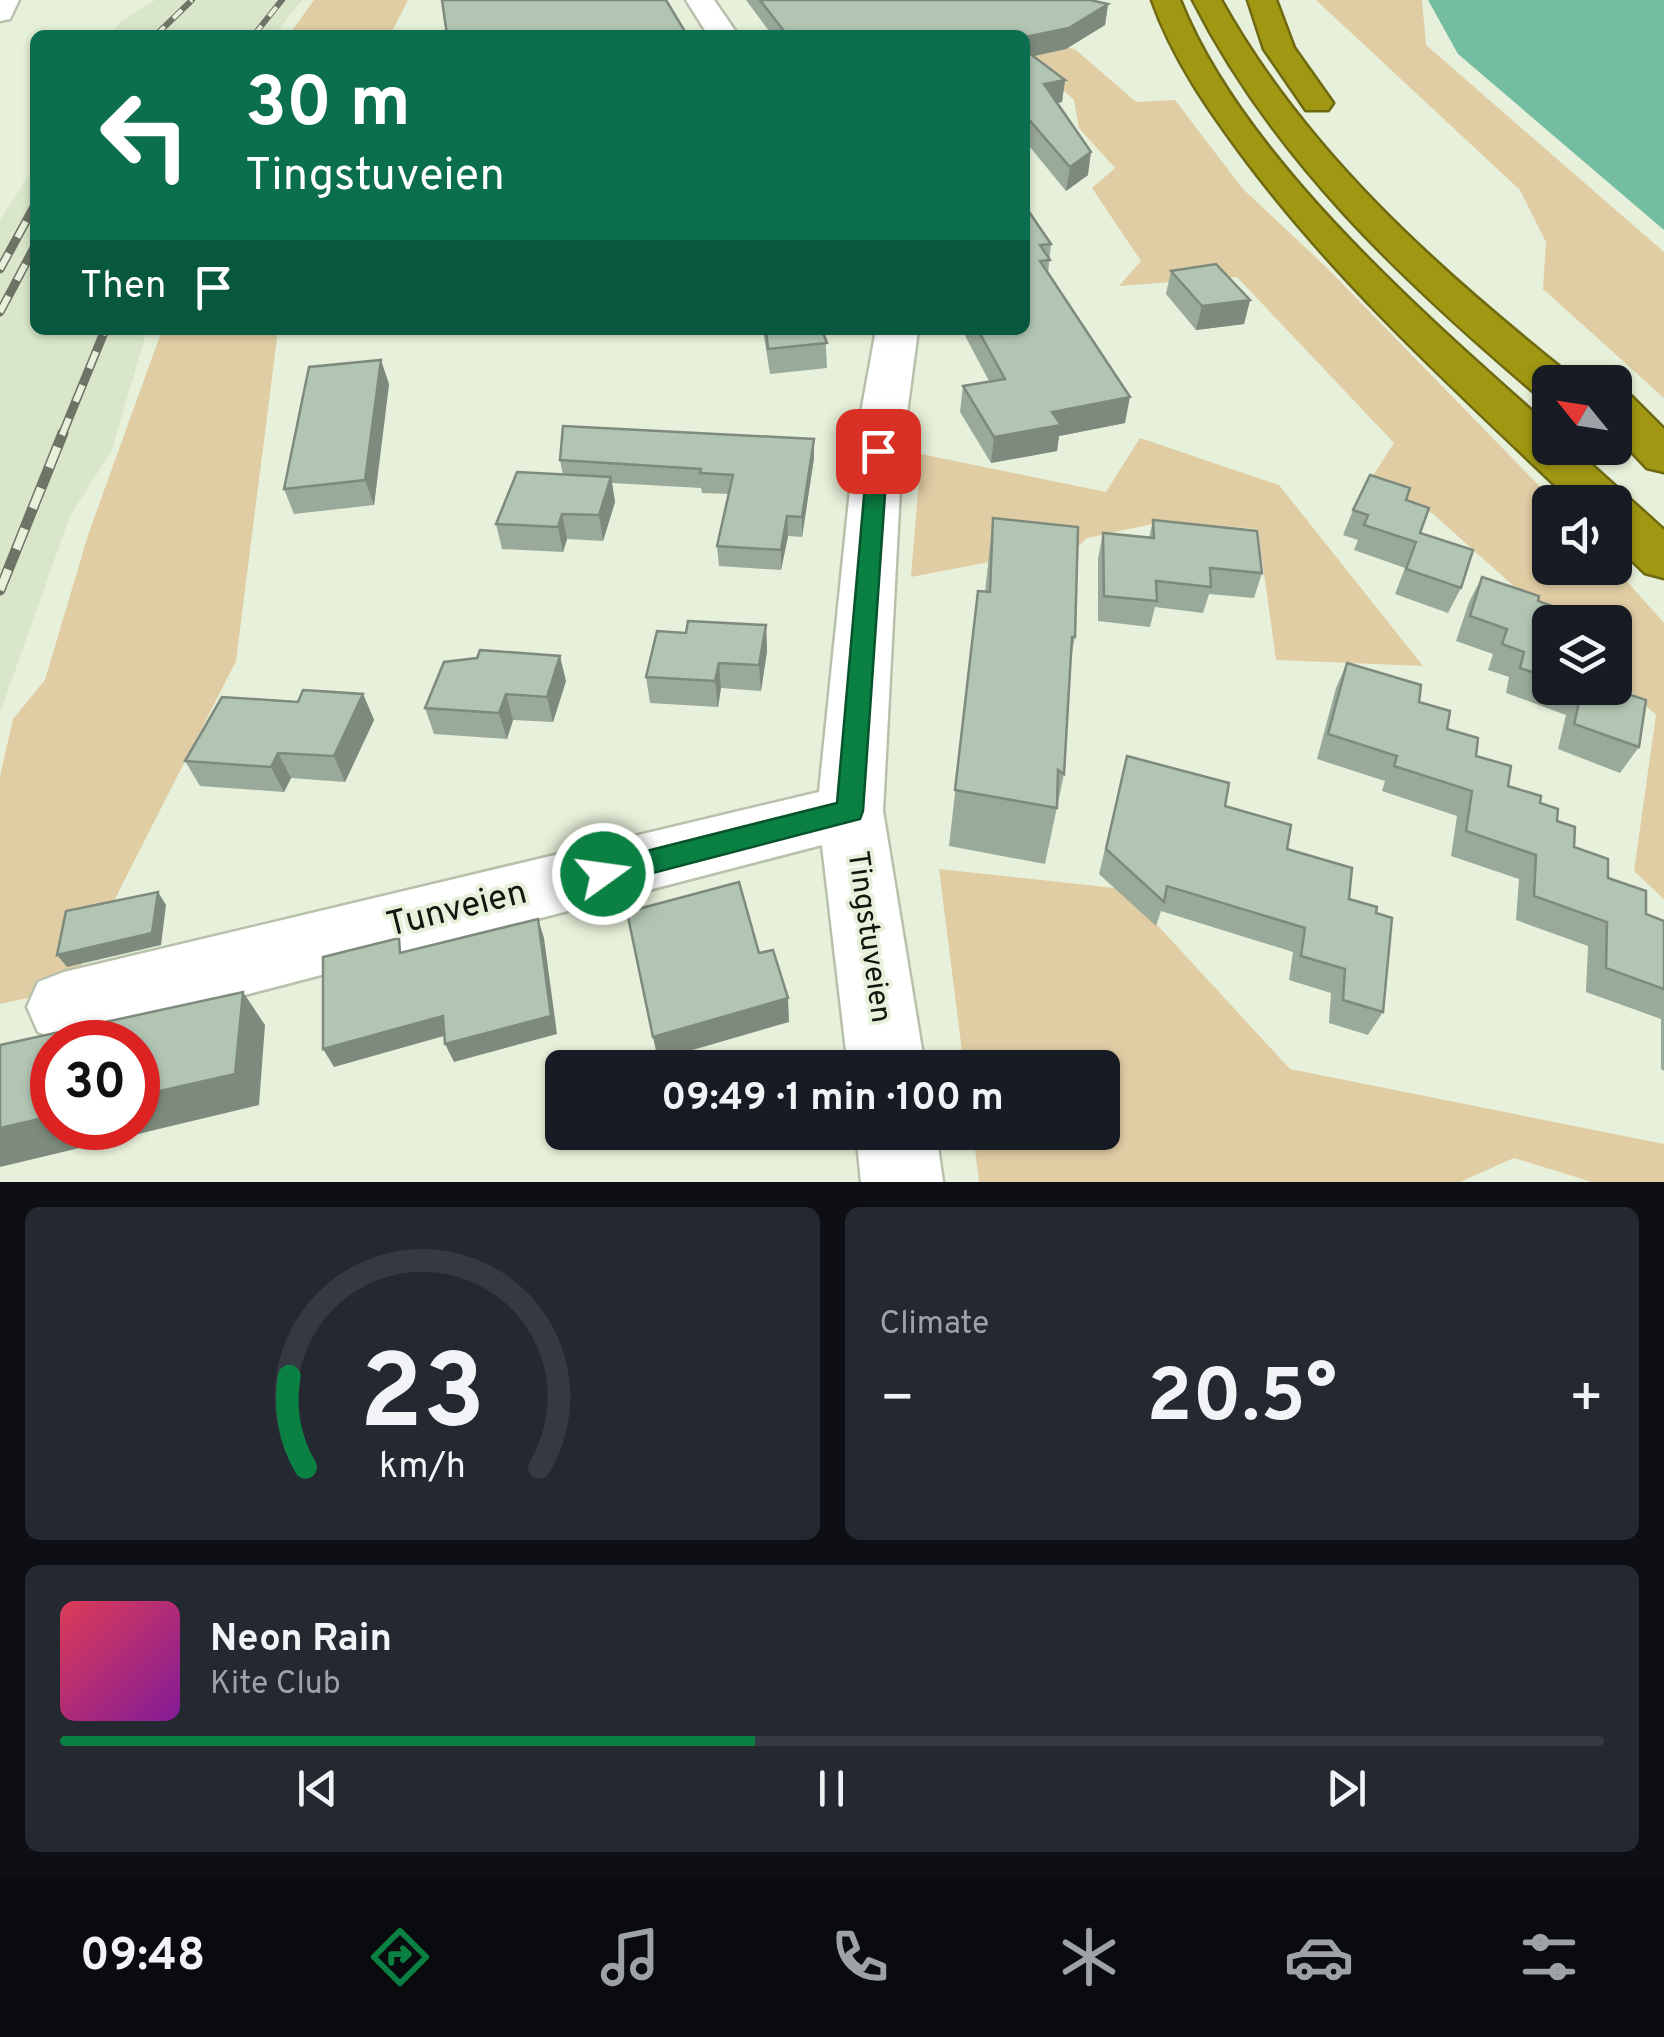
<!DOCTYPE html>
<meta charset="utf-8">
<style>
:root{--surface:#171b24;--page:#242831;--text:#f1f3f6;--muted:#9ea1a6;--line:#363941;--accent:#0b8043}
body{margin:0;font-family:Overpass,sans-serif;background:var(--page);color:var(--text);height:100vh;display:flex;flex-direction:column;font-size:38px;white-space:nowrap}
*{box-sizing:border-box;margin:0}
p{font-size:32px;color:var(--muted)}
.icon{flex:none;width:55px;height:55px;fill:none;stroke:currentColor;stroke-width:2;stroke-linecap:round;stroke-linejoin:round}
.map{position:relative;height:1182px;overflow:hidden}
.side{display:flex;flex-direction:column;gap:25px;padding:25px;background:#0d0f14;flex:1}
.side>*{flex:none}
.top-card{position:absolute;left:30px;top:30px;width:1000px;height:305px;border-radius:15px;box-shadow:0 2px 8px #0004;background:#0b6e4f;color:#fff;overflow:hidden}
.needle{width:65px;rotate:300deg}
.controls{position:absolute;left:1532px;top:365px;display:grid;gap:20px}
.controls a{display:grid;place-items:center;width:100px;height:100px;border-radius:15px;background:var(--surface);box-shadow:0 2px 8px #0004;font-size:50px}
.speed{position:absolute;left:30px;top:1020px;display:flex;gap:20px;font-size:50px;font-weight:700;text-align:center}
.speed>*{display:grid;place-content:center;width:130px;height:130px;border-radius:50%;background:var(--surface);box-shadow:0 2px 8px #0004;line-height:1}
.speed .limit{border:15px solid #d22;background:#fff;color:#111}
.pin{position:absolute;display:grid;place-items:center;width:85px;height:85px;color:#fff;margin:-42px;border-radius:20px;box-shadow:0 5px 15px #0006}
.me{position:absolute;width:110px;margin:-55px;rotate:76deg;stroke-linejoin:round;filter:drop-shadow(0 0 8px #0008)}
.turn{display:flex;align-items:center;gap:35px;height:210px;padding:0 50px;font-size:45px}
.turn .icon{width:130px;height:130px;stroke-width:2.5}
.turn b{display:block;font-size:70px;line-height:85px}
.then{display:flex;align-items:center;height:95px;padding:0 50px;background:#0003;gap:20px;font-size:38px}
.big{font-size:75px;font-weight:700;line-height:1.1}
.side .tile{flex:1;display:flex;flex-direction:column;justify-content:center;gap:15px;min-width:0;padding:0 35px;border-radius:15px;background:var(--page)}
.side .dial{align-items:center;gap:0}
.dial svg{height:260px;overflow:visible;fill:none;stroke:var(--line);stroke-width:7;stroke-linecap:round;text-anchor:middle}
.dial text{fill:var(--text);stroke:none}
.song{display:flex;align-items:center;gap:30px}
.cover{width:120px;height:120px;border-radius:15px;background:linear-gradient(135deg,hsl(350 70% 55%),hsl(290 70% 35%))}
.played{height:10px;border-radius:5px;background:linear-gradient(90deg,var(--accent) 45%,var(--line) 45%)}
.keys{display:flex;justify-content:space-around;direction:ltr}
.heat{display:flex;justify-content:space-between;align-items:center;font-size:55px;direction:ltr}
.side .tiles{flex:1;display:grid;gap:25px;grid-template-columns:1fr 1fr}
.tile:last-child{grid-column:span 2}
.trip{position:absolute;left:545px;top:1050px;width:575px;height:100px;border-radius:15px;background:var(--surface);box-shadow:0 2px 8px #0004;font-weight:700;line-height:100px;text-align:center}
.dock{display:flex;height:160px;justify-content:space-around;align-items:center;background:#090b0e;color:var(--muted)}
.dock .icon{width:70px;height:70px}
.dock .on{color:var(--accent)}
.dock b{font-size:45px;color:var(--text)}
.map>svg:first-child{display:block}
.built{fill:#d9e6c9}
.green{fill:#e0cda4}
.water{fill:#74bda0}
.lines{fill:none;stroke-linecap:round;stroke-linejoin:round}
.minor-casing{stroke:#b8c1ab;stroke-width:5}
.highway-casing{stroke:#6f6a11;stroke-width:5}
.minor{fill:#fff;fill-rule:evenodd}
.highway{fill:#a09812;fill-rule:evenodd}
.rail-far2-casing{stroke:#6d7365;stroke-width:6}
.rail-far1-casing{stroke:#6d7365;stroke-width:9}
.rail-casing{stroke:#6d7365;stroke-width:11}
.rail-far2{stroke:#e7f0da;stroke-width:4;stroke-dasharray:12;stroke-linecap:butt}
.rail-far1{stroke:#e7f0da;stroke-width:6;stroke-dasharray:18;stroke-linecap:butt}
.rail{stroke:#e7f0da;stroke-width:8;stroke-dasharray:22;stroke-linecap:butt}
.wall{fill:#99a99a}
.shaded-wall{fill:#7d8a7d}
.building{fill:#b2c5b3;stroke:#7d8a7d;stroke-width:2.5}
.route{fill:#0b8043;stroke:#07532c;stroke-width:2.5}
.labels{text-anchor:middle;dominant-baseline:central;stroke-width:8;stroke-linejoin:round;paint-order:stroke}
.street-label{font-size:30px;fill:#13160e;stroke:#e7f0da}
.near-street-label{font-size:35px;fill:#13160e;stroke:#e7f0da}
</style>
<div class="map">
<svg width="1664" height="1182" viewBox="0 0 1664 1182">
<rect width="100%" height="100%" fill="#e7f0da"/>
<!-- built -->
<g class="built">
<path d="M 155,0 L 302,0 L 274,35 L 110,35 L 120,22 Z"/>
<path d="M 35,166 L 35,330 L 147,330 L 112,450 L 70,516 L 0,713 L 0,220 Z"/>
</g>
<!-- green -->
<g class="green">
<path d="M 314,0 L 408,0 L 390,35 L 289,35 Z"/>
<path d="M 1316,0 L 1422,0 L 1426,45 L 1664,252 L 1664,398 L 1543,289 L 1546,242 L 1520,190 Z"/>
<path d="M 1011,27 L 1076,50 L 1136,102 L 1175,100 L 1242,188 L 1327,268 L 1555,502 L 1550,502 L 1550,568 L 1615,568 L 1664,623 L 1664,899 L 1634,871 L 1656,715 L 1615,677 L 1615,622 L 1554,622 L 1432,513 L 1361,494 L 1394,443 L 1237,277 L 1119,286 L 1141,261 L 1092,188 L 1115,168 L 1079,128 L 1074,100 L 1025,56 L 1025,35 Z"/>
<path d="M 162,330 L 278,330 L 236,661 L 69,989 L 0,1004 L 0,776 L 13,719 L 45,680 L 88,535 Z"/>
<path d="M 1140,438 L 1279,485 L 1423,666 L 1276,660 L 1258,529 L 1166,521 L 1087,538 L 1057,566 L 989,562 L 911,577 L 921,454 L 1106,492 Z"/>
<path d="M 939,869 L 1124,889 L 1290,1069 L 1664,1144 L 1664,1182 L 1592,1182 L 1514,1158 L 1460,1182 L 979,1182 L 973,1133 L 1102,1132 L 1102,1068 L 964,1067 Z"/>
</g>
<!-- water -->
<path class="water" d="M 1428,0 L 1664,0 L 1664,230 L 1458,54 Z"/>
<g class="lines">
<!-- minor casing -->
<g class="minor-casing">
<g id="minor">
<path d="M 0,0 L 19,0 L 10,19 L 0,21 Z"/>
<path d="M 686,0 L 714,0 L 738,35 L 708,35 Z"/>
<path d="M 876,330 L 918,330 L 902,451 L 883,811 L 925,1068 L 848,1068 L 822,845 L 64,1042 L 38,1032 L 27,1007 L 38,982 L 64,972 L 819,792 L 854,451 Z"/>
<path d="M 856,1132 L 936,1132 L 943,1182 L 861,1182 Z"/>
</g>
</g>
<!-- highway casing -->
<g class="highway-casing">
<g id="highway">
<path d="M 1152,0 L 1180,0 C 1242,157 1425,316 1550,427 L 1550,448 L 1573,448 L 1664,530 L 1664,578 L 1645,573 L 1615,544 L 1615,502 L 1573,502 C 1460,394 1343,289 1248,163 C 1210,112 1173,60 1152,0 Z"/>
<path d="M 1193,0 L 1221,0 C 1305,151 1433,265 1566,372 L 1572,382 L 1550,382 L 1550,396 L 1534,392 C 1400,278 1273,158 1193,0 Z"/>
<path d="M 1248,0 L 1276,0 L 1294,48 L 1333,103 L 1328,110 L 1306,110 L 1264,49 Z"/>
<path d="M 1615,392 L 1631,396 L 1664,429 L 1664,472 L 1647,468 L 1615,434 Z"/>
</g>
</g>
<!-- minor -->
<use href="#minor" class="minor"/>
<!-- highway -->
<use href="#highway" class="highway"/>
<!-- rail-far2 casing -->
<g class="rail-far2-casing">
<g id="rail-far2">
<path d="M 156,35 L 192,0"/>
<path d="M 254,35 L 282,0"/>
</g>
</g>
<!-- rail-far1 casing -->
<g class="rail-far1-casing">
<g id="rail-far1">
<path d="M 0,269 L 35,205"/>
<path d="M 0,312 L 35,246"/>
<path d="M 62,435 L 105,330"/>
</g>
</g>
<!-- rail casing -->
<g class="rail-casing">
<path id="rail" d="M 0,590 L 63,433"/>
</g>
<!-- rail-far2 -->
<use href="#rail-far2" class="rail-far2"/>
<!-- rail-far1 -->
<use href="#rail-far1" class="rail-far1"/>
<!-- rail -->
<use href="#rail" class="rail"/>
</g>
<!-- wall -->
<g class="wall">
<path d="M 746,0 L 1090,0 L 1108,4 L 1105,25 L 1066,49 L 1033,56 L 1065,80 L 1062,102 L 1057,103 L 1088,175 L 1066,191 L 1025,141 L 1025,35 L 772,35 Z"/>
<path d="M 1025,206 L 1051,244 L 1048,274 L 1125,423 L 1059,436 L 1057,451 L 991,463 L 960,412 L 963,386 L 989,381 L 962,330 L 1025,330 Z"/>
<path d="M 1171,271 L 1250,300 L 1244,324 L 1196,330 L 1166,294 Z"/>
<path d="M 763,330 L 825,330 L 827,368 L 770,374 Z"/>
<path d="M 389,384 L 374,505 L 294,514 L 284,489 Z"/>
<path d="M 814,458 L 802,537 L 788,536 L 781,570 L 719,566 L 717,546 L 729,494 L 702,493 L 701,488 L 612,483 L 615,502 L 603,541 L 567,539 L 563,552 L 502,549 L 496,524 L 563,475 L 560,460 Z"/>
<path d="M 1406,500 L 1420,533 L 1461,588 L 1448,613 L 1395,594 L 1405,568 L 1354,550 L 1358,540 L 1343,535 L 1353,510 Z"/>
<path d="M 993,518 L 1075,637 L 1070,662 L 1064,774 L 1045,864 L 949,846 L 978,591 L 985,592 Z"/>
<path d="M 1153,520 L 1262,573 L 1254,598 L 1209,594 L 1203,613 L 1155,607 L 1150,627 L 1098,621 L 1098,559 L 1103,533 L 1149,538 Z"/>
<path d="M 1482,577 L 1538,601 L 1550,616 L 1550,688 L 1610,688 L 1639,747 L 1620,773 L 1558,749 L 1566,715 L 1506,693 L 1509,677 L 1488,670 L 1493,654 L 1456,641 L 1469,602 Z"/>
<path d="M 766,625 L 767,651 L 761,691 L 721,688 L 718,707 L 650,703 L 646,677 L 686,633 Z"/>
<path d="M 1347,663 L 1419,702 L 1508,786 L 1540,803 L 1557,821 L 1574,847 L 1646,914 L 1664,921 L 1664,1071 L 1661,1069 L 1661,1019 L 1586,992 L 1588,946 L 1516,920 L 1519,879 L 1451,856 L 1457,816 L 1382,791 L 1385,781 L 1317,759 L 1336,688 Z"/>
<path d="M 566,681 L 553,722 L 513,720 L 507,739 L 434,734 L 425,708 Z"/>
<path d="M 363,694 L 374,720 L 345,782 L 291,778 L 284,792 L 200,786 L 185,761 L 298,702 Z"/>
<path d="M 1127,756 L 1225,806 L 1287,849 L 1349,899 L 1376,913 L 1383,1012 L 1368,1035 L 1329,1023 L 1331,993 L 1289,980 L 1293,952 L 1161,911 L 1156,926 L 1099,874 Z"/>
</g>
<!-- shaded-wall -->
<g class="shaded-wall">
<path d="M 1108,4 L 1105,25 L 1066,49 L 1025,58 L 1025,37 Z"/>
<path d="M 1065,80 L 1062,102 L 1041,106 L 1044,84 Z"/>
<path d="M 1091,152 L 1088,175 L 1066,191 L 1070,167 Z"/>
<path d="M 1250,300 L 1244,324 L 1196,330 L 1202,306 Z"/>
<path d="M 381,360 L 389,384 L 374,505 L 365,480 Z"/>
<path d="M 1130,397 L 1125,423 L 1059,436 L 1057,451 L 991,463 L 994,437 L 1052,412 Z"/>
<path d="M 814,439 L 814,458 L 802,537 L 802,517 Z"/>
<path d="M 611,477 L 615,502 L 603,541 L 599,515 Z"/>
<path d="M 562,514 L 567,539 L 563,552 L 558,527 Z"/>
<path d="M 787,516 L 788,536 L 781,570 L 781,550 Z"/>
<path d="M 766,625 L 767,651 L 761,691 L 759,665 Z"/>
<path d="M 560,656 L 566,681 L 553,722 L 547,697 Z"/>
<path d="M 719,663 L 721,688 L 718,707 L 715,681 Z"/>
<path d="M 363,694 L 374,720 L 345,782 L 334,756 Z"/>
<path d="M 506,694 L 513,720 L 507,739 L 499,713 Z"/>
<path d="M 278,753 L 291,778 L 284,792 L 271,767 Z"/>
<path d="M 158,892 L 166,905 L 161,945 L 67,967 L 57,955 Z"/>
<path d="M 538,919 L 544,938 L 557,1034 L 454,1062 L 445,1044 Z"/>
<path d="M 243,992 L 265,1025 L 259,1105 L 0,1167 L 0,1128 L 52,1116 L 52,1128 L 138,1128 L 138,1096 Z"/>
<path d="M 788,998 L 789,1022 L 658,1060 L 653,1037 Z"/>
<path d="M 443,1016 L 451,1034 L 334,1067 L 323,1049 Z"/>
</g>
<!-- building -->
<g class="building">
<path d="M 442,0 L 666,0 L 687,35 L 447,35 Z"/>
<path d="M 760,0 L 1090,0 L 1108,4 L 1069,28 L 1025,37 L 1025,35 L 787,35 Z"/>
<path d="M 1025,50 L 1065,80 L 1044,84 L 1091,152 L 1070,167 L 1025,115 Z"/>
<path d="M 1025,206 L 1051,244 L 1040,245 L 1050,260 L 1040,261 L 1130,397 L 1052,412 L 1061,425 L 994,437 L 963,386 L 1005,379 L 978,330 L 1025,330 Z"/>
<path d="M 1216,264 L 1250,300 L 1202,306 L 1171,271 Z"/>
<path d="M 766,330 L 822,330 L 827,343 L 768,349 Z"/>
<path d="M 381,360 L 365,480 L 284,489 L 309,367 Z"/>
<path d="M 563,426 L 814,439 L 802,517 L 787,516 L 781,550 L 717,546 L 733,475 L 700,473 L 701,469 L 560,460 Z"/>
<path d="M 517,472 L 611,477 L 599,515 L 562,514 L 558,527 L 496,524 Z"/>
<path d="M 1370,475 L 1410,488 L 1406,500 L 1429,508 L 1420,533 L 1473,550 L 1461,588 L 1406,569 L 1416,542 L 1364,525 L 1368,515 L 1353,510 Z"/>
<path d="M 993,518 L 1078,527 L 1075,637 L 1072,637 L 1064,774 L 1058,770 L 1057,808 L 955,790 L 978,591 L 990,592 Z"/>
<path d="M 1153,520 L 1257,531 L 1262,573 L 1210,568 L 1211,587 L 1156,581 L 1157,601 L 1104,596 L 1103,533 L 1154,538 Z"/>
<path d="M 1482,577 L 1539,596 L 1538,601 L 1552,606 L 1550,616 L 1566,621 L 1566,622 L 1550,622 L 1550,678 L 1520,668 L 1524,652 L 1502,644 L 1507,629 L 1470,616 Z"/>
<path d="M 688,621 L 766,625 L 759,665 L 719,663 L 715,681 L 646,677 L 657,631 L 686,633 Z"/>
<path d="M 480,650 L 560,656 L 547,697 L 506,694 L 499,713 L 425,708 L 444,662 L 477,658 Z"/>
<path d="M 1347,663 L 1421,685 L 1419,702 L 1450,711 L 1447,729 L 1478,738 L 1476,756 L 1511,766 L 1508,786 L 1541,796 L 1540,803 L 1558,809 L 1557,821 L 1575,827 L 1574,847 L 1608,859 L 1608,878 L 1646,891 L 1646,914 L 1664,921 L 1664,989 L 1606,968 L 1607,922 L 1534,896 L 1536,855 L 1466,831 L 1472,791 L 1394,766 L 1397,756 L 1328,734 Z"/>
<path d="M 1576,688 L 1610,688 L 1646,700 L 1639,747 L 1574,724 L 1582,690 Z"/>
<path d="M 303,690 L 363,694 L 334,756 L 278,753 L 271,767 L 185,761 L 222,697 L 298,702 Z"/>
<path d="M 1127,756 L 1229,783 L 1225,806 L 1291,825 L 1287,849 L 1352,868 L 1349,899 L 1377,907 L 1376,913 L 1392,918 L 1383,1012 L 1343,1000 L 1345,969 L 1301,956 L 1305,928 L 1167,886 L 1164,902 L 1106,849 Z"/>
<path d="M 739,882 L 759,953 L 773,950 L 788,998 L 653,1037 L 627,912 Z"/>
<path d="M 158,892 L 152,933 L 57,955 L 66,911 Z"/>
<path d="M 538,919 L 551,1016 L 445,1044 L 443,1016 L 323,1049 L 323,957 L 399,938 L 400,953 Z"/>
<path d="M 243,992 L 235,1074 L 138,1096 L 138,1042 L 52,1042 L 52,1116 L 0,1128 L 0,1045 Z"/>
</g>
<!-- route -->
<path class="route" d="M 878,445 L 888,451 L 863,811 L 860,819 L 603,886 L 593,883 L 589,874 L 593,865 L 603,862 L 837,803 L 868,451 Z"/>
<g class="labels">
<!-- street labels -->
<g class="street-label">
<text transform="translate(868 937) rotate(82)">Tingstuveien</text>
</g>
<!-- near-street labels -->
<g class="near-street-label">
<text transform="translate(457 910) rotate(-14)">Tunveien</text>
</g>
</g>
</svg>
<div class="controls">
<a><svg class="needle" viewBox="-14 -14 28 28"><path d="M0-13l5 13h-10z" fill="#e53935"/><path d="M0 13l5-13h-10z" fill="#9ea1a6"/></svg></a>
<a><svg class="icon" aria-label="sound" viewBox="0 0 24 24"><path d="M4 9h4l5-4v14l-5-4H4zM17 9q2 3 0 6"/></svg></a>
<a><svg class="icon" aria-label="layers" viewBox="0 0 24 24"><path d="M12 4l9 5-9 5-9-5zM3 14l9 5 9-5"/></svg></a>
</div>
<div class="speed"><div class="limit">30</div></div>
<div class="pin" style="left:878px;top:451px;background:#d93025"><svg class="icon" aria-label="arrive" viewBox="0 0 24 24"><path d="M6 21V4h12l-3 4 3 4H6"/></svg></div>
<svg class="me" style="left:603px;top:874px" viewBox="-20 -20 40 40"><circle r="17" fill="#0b8043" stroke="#fff" stroke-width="3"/><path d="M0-11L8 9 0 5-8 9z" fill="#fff"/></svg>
<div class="trip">09:49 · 1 min · 100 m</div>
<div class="top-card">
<div class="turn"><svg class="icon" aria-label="left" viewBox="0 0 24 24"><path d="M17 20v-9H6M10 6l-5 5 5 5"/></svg><div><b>30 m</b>Tingstuveien</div></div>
<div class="then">Then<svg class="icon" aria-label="arrive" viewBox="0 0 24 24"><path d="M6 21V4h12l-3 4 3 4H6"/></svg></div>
</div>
</div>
<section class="side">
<div class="tiles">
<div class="tile dial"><svg viewBox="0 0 100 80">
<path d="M14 69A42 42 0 1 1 86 69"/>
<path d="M14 69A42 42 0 0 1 9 41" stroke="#0b8043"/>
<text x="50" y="56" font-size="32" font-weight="700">23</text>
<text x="50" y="72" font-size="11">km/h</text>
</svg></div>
<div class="tile"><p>Climate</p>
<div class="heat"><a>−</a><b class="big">20.5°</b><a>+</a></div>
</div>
<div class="tile">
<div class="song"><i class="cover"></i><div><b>Neon Rain</b><p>Kite Club</p></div></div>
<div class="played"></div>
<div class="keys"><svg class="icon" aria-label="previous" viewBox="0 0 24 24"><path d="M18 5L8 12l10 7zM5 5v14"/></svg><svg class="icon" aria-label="pause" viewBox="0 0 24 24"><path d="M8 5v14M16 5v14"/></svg><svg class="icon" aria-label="next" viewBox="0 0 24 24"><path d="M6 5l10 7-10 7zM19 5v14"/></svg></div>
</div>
</div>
</section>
<nav class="dock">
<b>09:48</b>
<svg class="icon on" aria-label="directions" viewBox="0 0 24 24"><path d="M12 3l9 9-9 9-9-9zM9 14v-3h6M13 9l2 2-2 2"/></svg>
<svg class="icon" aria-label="music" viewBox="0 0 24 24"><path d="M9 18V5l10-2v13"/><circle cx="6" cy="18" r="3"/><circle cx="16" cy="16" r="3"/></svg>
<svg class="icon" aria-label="phone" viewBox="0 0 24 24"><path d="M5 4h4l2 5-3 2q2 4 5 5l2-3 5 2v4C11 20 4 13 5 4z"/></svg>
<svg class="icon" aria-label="climate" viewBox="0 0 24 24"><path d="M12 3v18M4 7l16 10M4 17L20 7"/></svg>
<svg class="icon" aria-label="car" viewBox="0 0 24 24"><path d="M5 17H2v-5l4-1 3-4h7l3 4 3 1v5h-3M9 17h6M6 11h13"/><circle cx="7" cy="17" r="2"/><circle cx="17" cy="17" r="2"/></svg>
<svg class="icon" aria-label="filters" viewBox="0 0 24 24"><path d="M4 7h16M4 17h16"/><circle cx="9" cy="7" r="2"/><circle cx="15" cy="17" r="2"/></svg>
</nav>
